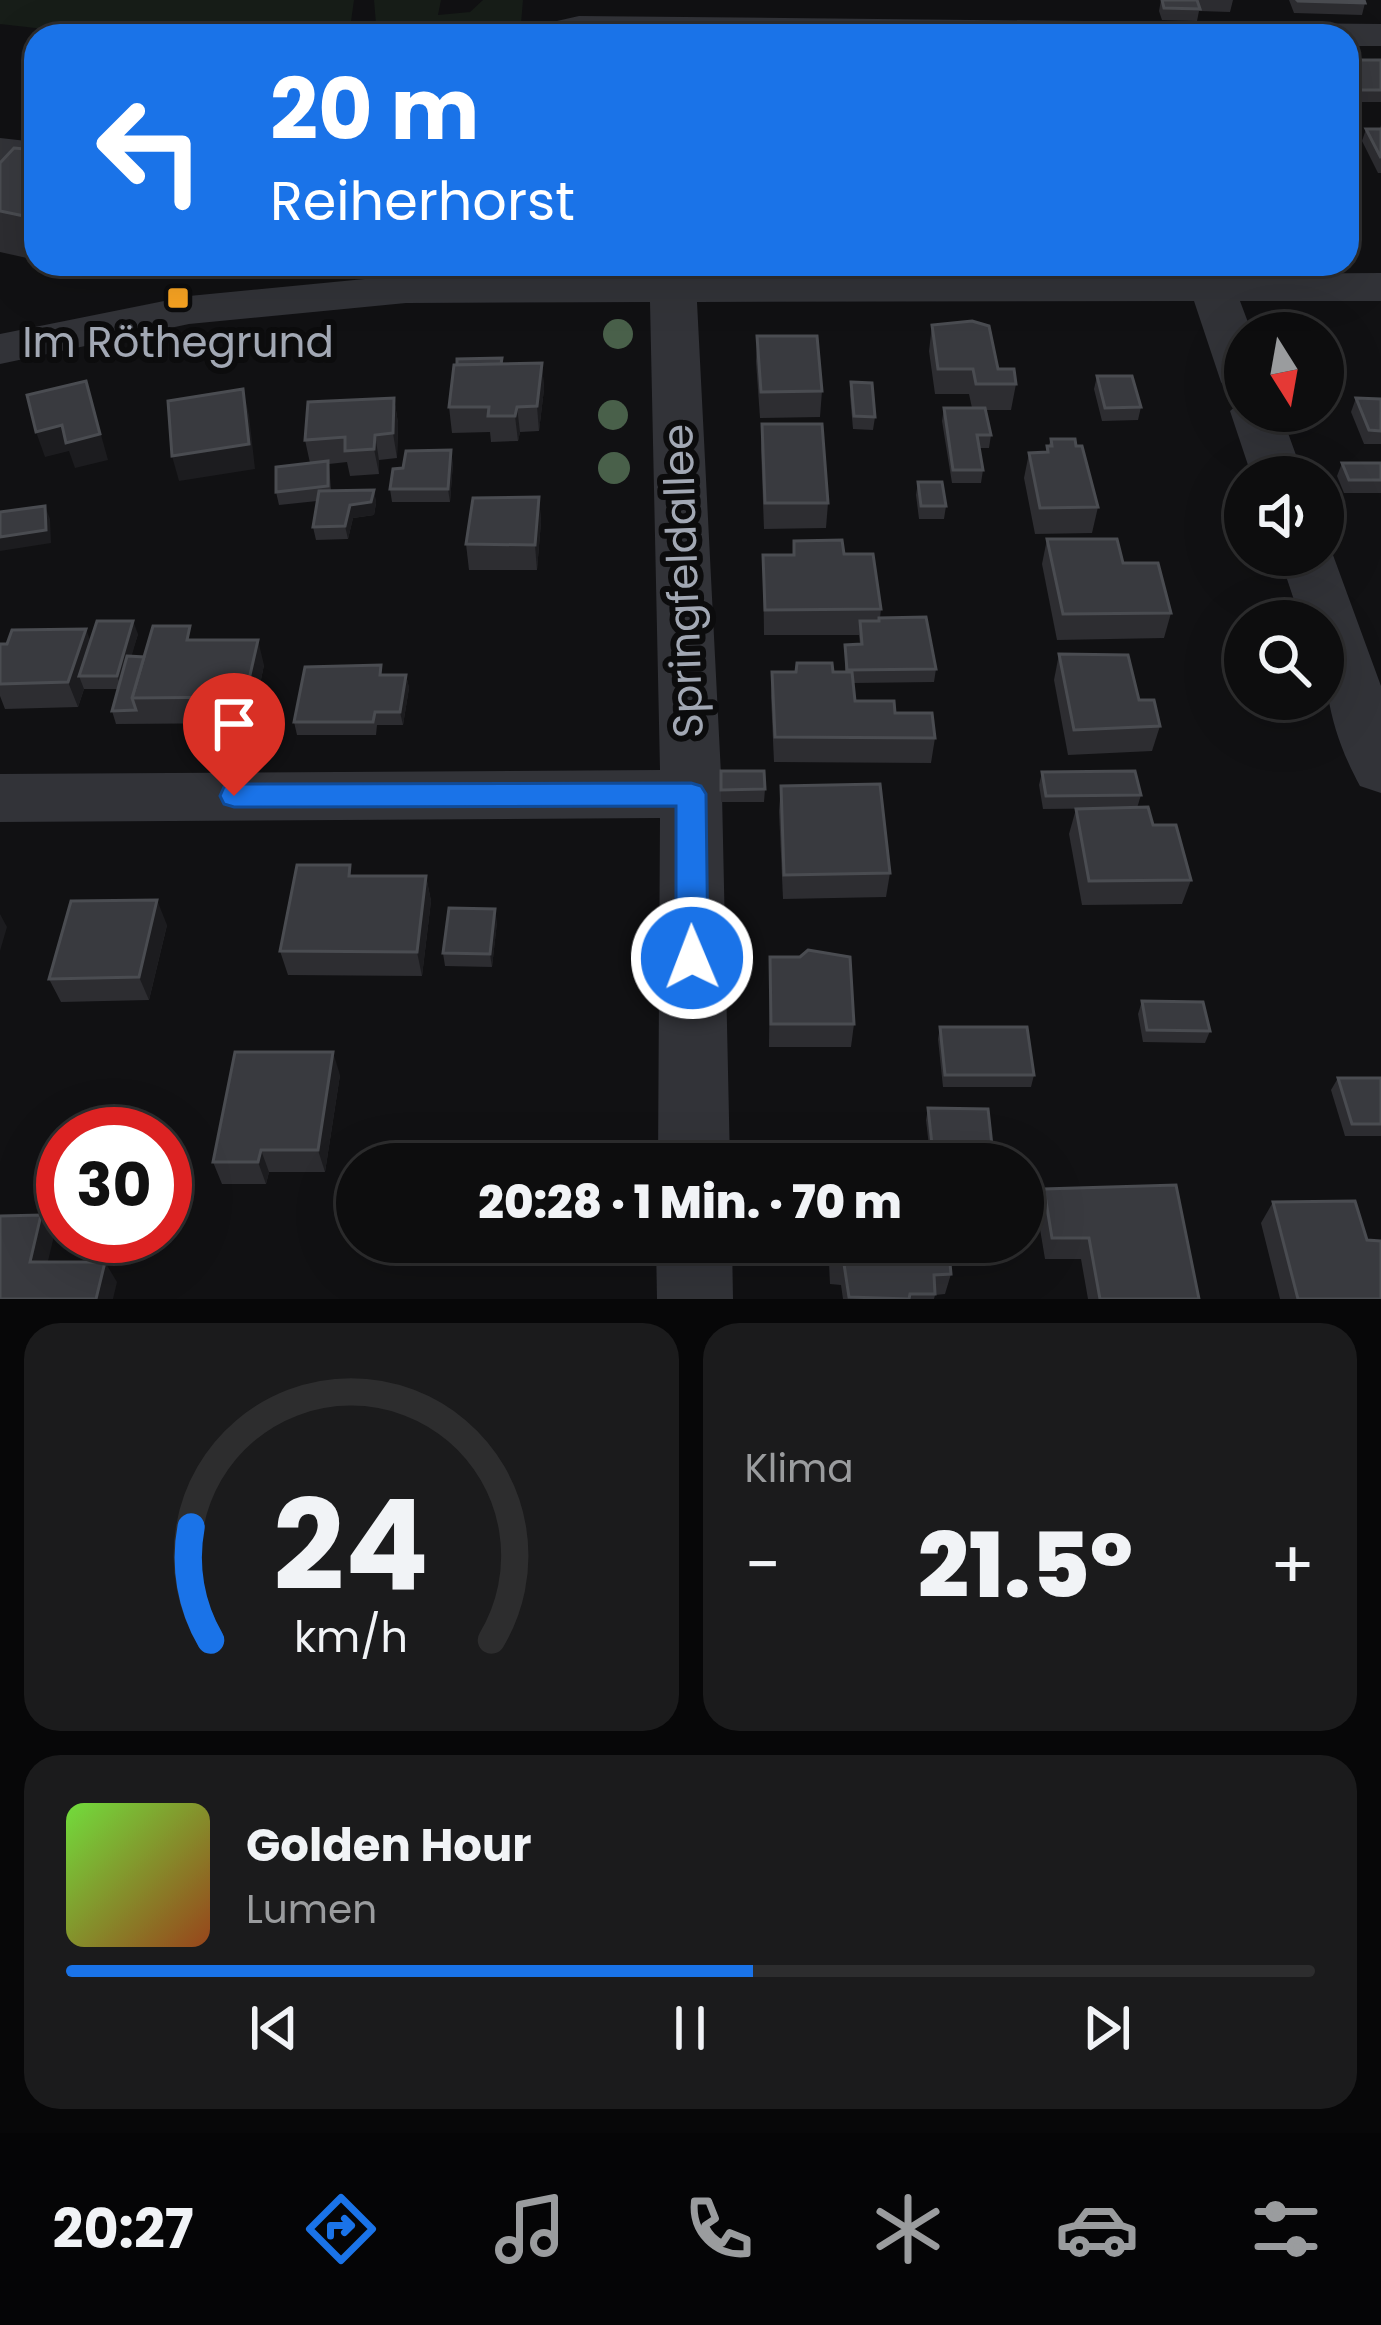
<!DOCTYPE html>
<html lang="de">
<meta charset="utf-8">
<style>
:root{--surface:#0d0d0e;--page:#1b1b1c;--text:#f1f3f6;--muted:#9a9c9e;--line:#2d2d2e;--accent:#1a73e8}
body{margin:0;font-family:Poppins,sans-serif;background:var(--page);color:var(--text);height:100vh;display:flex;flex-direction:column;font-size:45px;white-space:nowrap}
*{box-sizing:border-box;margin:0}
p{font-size:39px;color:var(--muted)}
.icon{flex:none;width:66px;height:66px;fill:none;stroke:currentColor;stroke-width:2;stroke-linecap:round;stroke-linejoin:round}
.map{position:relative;height:1299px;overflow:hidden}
.sheet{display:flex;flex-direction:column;gap:24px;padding:24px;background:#070708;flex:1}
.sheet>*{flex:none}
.banner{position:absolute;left:24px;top:24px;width:1335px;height:252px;border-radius:36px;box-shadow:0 12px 48px #0002,0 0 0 3px var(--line);background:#1a73e8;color:#fff;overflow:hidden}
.needle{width:78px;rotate:169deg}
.buttons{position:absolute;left:1224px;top:312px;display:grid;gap:24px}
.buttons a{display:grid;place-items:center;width:120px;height:120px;border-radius:50%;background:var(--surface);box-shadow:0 12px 48px #0002,0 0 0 3px var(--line);font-size:60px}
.speed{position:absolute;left:36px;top:1107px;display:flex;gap:24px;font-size:60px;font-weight:700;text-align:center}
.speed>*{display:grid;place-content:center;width:156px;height:156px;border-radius:50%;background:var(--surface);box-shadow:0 12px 48px #0002,0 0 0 3px var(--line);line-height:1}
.speed .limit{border:18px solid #d22;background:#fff;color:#111}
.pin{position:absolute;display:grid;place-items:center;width:102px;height:102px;color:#fff;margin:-123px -51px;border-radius:50% 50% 50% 0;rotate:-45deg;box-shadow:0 0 12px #0007}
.pin .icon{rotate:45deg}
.me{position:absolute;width:132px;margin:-66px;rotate:359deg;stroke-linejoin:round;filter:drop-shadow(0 0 9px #0008)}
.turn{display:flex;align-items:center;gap:42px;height:252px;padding:0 48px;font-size:54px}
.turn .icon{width:156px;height:156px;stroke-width:2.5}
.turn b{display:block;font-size:84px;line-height:102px}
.big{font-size:90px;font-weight:800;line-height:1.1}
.sheet .tile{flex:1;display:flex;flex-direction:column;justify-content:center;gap:18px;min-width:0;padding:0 42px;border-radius:36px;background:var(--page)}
.sheet .dial{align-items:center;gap:0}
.dial svg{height:312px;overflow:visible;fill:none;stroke:var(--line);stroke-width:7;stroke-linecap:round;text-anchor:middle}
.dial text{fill:var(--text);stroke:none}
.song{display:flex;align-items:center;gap:36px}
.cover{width:144px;height:144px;border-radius:18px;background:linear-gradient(135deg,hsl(100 70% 55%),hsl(20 70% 35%))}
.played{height:12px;border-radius:6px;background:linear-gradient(90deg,var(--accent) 55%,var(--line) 55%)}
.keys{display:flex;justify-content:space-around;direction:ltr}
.heat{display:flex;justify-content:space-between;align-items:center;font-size:66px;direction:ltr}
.sheet .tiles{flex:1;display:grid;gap:24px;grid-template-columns:1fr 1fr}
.tile:last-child{grid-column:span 2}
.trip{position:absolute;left:336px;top:1143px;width:708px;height:120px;border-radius:60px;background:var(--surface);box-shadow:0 12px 48px #0002,0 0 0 3px var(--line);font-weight:800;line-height:120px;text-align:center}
.dock{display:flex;height:192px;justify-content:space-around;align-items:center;background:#050506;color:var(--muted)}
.dock .icon{width:84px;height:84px}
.dock .current{color:var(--accent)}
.dock b{font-size:54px;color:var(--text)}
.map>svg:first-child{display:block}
.green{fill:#171d18}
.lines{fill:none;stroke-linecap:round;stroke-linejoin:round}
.minor{fill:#323338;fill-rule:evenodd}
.tree{fill:#49604a}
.wall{fill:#2d2d31}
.shaded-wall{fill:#1c1c1f}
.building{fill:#393a3f;stroke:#4a4c51;stroke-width:3}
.route{fill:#1a73e8;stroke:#114b97;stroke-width:3}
.poi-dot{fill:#f9a422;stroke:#0c0c0d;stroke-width:4.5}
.labels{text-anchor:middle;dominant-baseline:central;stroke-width:12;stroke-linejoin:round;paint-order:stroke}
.poi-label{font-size:42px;fill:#a2a8b4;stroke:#0c0c0d}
.street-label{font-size:42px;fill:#a2a8b4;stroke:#0c0c0d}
</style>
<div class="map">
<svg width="1381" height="1299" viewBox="0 0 1381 1299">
<rect width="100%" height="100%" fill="#111113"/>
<!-- green -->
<g class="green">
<path d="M 0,0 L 354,0 L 349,36 L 106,36 L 0,24 Z"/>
<path d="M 374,0 L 441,0 L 438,15 L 470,12 L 483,0 L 523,0 L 520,36 L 377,36 Z"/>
</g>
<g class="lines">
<!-- minor -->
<g class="minor">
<path d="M 579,16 L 1381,24 L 1381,46 L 1347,46 L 1347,36 L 521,36 L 526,28 Z"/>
<path d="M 0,138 L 36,142 L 36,168 L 0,164 Z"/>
<path d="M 1181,264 L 1227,264 L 1230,274 L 1381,273 L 1381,301 L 1240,301 L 1252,333 L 1245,333 L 1245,397 L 1228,393 L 1221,382 L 1194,301 L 697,302 L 722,794 L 730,1164 L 658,1164 L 660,818 L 0,822 L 0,774 L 660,770 L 650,302 L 406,303 L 189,324 L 0,364 L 0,334 L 189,296 L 406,275 L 1185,274 Z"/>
<path d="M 1245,398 L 1245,411 L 1280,411 L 1304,477 L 1252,477 L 1230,411 Z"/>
<path d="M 1323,541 L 1333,555 L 1381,686 L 1381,793 L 1360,786 C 1329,729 1323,684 1323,621 L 1301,621 L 1279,555 L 1323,555 Z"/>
<path d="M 656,1242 L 732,1242 L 733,1299 L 657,1299 Z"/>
</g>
</g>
<!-- trees -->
<g class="tree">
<circle cx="618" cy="334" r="15"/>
<circle cx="613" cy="415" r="15"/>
<circle cx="614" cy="468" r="16"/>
</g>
<!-- wall -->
<g class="wall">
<path d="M 1161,0 L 1233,0 L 1230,12 L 1199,11 L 1197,21 L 1162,20 L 1159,11 Z"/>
<path d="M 1289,0 L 1364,0 L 1365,3 L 1362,15 L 1294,13 Z"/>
<path d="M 1024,26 L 1061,33 L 1061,36 L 1022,36 Z"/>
<rect x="1347" y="60" width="34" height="42"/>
<path d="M 1381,125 L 1381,173 L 1378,173 L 1362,141 L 1366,129 L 1380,129 Z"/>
<path d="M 36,150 L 36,260 L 0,252 L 0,163 Z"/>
<path d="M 932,325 L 998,369 L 1016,384 L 1011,410 L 985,410 L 991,435 L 989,448 L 979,448 L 983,470 L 981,483 L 952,483 L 942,421 L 944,408 L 972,408 L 969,394 L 935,394 L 929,351 Z"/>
<path d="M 757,336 L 822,391 L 820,417 L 760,418 L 756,361 Z"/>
<path d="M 502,358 L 503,364 L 542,363 L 544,389 L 539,431 L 520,432 L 518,441 L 491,442 L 490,432 L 452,433 L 449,407 Z"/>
<path d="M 1097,376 L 1141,407 L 1138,420 L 1102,421 L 1094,389 Z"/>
<path d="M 851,382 L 875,417 L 873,430 L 853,429 L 850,395 Z"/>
<path d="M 394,398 L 398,423 L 397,458 L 379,460 L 379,474 L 350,476 L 347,462 L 329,464 L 331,491 L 374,490 L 376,503 L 374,515 L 353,518 L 348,539 L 316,540 L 313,527 L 317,501 L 279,505 L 276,492 L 310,463 L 305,440 Z"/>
<path d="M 1356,398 L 1381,399 L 1381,444 L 1364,444 L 1351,412 Z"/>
<path d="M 762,424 L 828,503 L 826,528 L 764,529 L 761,449 Z"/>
<path d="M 1051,439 L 1076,446 L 1098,507 L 1092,533 L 1035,534 L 1024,478 L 1029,453 L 1046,453 Z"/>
<path d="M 453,463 L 450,502 L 392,502 L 390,489 L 403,468 Z"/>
<path d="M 1342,463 L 1381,463 L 1381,493 L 1344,493 L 1337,476 Z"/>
<path d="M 918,482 L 946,506 L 944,519 L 919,519 L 916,495 Z"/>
<path d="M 539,497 L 541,522 L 537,570 L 469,570 L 466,544 Z"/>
<path d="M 1047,539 L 1171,613 L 1164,638 L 1057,640 L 1042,564 Z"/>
<path d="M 794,541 L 844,554 L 881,609 L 880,618 L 936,669 L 934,682 L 853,683 L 855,701 L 895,713 L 935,738 L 931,763 L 774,762 L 771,697 L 772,672 L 845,672 L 845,645 L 860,644 L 859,635 L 764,635 L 763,555 L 793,555 Z"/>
<path d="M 138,634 L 131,656 L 144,657 L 195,640 L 264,665 L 252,723 L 116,724 L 112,711 L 118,689 L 84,689 L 78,707 L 5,709 L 0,696 L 0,644 L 90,641 Z"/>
<path d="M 1059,654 L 1139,700 L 1160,726 L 1152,751 L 1068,755 L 1054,680 Z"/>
<path d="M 383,675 L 406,675 L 409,688 L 403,725 L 377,725 L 376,735 L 297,735 L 294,722 Z"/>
<path d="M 721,771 L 765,789 L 764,802 L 721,802 Z"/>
<path d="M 1042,772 L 1141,795 L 1137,808 L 1043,809 L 1039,785 Z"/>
<path d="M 781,786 L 890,873 L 886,897 L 783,899 L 779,811 Z"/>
<path d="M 1076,809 L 1153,825 L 1191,880 L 1182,904 L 1082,905 L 1069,834 Z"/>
<path d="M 426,876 L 431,901 L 422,976 L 288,975 L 280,951 Z"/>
<path d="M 497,922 L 492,967 L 445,966 L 443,953 Z"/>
<path d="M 167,925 L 149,1000 L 61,1002 L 49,979 Z"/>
<path d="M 770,957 L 854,1024 L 851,1047 L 769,1047 Z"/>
<path d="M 1142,1001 L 1210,1031 L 1205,1043 L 1143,1042 L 1138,1014 Z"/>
<path d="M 940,1027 L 1034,1075 L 1031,1087 L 943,1087 L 938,1039 Z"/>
<path d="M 340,1075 L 325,1172 L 269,1172 L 266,1184 L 222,1184 L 213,1162 Z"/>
<path d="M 1338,1078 L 1381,1078 L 1381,1136 L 1345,1136 L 1331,1090 Z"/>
<path d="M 928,1108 L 994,1164 L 931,1164 L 926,1120 Z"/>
<path d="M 1044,1189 L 1199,1299 L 1088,1299 L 1081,1259 L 1045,1259 L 1037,1211 Z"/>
<path d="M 1273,1202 L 1381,1299 L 1280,1299 L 1261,1223 Z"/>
<path d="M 828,1242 L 948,1242 L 951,1274 L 945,1294 L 935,1295 L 934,1299 L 843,1299 L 841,1285 L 830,1284 Z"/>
</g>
<!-- shaded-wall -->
<g class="shaded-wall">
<path d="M 33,212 L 36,220 L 36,239 L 29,217 Z"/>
<path d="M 542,363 L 544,389 L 539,431 L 537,406 Z"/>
<path d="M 86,381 L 108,460 L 75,468 L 69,451 L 45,457 L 36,432 L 62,425 Z"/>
<path d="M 243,389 L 249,415 L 255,469 L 179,481 L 172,456 Z"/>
<path d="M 394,398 L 398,423 L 397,458 L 393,433 Z"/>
<path d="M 517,407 L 520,432 L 518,441 L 515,416 Z"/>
<path d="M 375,435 L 379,460 L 379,474 L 374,449 Z"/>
<path d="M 451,450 L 453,463 L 450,502 L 448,489 Z"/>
<path d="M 374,490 L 376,503 L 374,515 L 353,518 L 348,539 L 345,526 L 350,505 Z"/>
<path d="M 539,497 L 541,522 L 537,570 L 535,545 Z"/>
<path d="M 45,506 L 50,519 L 51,543 L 0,551 L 0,537 Z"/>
<path d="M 133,621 L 138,634 L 122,689 L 117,676 Z"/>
<path d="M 86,629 L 95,654 L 79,676 L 84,689 L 78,707 L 68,682 Z"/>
<path d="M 258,640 L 264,665 L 252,723 L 245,697 Z"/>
<path d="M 406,675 L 409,688 L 403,725 L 400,712 Z"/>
<path d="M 426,876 L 431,901 L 422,976 L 417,952 Z"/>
<path d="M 157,900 L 167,925 L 149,1000 L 139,977 Z"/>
<path d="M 495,909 L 497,922 L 492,967 L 490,954 Z"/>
<path d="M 0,914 L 7,927 L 0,951 Z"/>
<path d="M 333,1052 L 340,1075 L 325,1172 L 318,1150 Z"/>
<path d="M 261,1150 L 269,1172 L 266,1184 L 258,1162 Z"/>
<path d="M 41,1215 L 54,1236 L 43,1282 L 30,1262 Z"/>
<path d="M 105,1262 L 117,1282 L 113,1299 L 96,1299 Z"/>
</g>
<!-- building -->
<g class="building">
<path d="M 1162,0 L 1197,0 L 1200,9 L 1164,8 Z"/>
<path d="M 1297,0 L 1364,0 L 1365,3 L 1298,1 Z"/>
<path d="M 1024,26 L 1058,26 L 1061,33 L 1026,33 Z"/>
<rect x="1347" y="60" width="34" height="30"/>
<path d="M 1366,129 L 1381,129 L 1381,158 Z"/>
<path d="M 14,148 L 36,150 L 36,213 L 33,212 L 29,217 L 0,211 L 0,163 Z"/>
<path d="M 972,321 L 989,326 L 998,369 L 1014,369 L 1016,384 L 976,384 L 973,369 L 938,369 L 932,325 Z"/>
<path d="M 757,336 L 817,336 L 822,391 L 761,392 Z"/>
<path d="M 502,358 L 501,364 L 457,365 L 457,359 Z"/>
<path d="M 542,363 L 537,406 L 517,407 L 515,416 L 488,416 L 489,407 L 449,407 L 454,365 Z"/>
<path d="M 1097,376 L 1132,376 L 1141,407 L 1105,408 Z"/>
<path d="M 86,381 L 100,434 L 66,443 L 62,425 L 36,432 L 27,395 Z"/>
<path d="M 851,382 L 872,383 L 875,417 L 854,416 Z"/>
<path d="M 243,389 L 249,444 L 172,456 L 168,401 Z"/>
<path d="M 394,398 L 393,433 L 375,435 L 374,449 L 345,451 L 345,437 L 305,440 L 308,402 Z"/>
<path d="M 1356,398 L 1381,399 L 1381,431 L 1369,430 Z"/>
<path d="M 944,408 L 985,408 L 991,435 L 977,435 L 983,470 L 953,470 Z"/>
<path d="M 762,424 L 822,424 L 828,503 L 765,503 Z"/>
<path d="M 1051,439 L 1075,439 L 1076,446 L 1082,446 L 1098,507 L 1040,508 L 1029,453 L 1048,452 L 1047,446 L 1052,446 Z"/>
<path d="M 451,450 L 448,489 L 390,489 L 393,469 L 403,468 L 406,451 Z"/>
<path d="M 328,461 L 328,486 L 276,492 L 276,467 Z"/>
<path d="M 1342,463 L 1381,463 L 1381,480 L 1349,480 Z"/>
<path d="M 918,482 L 942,482 L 946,506 L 921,506 Z"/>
<path d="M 374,490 L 371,502 L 350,505 L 345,526 L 313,527 L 319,491 Z"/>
<path d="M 539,497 L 535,545 L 466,544 L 473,498 Z"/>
<path d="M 45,506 L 46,530 L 0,537 L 0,512 Z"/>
<path d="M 1047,539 L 1117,539 L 1123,563 L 1158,563 L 1171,613 L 1063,614 Z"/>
<path d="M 842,540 L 844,554 L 873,554 L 881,609 L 765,610 L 763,555 L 794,555 L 794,541 Z"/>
<path d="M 926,617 L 936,669 L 847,670 L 845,645 L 862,644 L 860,621 L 879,621 L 879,618 Z"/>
<path d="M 97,621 L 133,621 L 117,676 L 79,676 Z"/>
<path d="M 153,626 L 190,626 L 187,640 L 258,640 L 245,697 L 132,698 Z"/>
<path d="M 86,629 L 68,682 L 0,684 L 0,644 L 7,644 L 12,630 Z"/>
<path d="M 1059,654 L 1128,655 L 1139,700 L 1154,700 L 1160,726 L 1074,730 Z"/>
<path d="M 127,656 L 144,657 L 132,698 L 136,710 L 112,711 Z"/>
<path d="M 797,663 L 832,663 L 833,672 L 852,672 L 855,701 L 894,701 L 895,713 L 932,713 L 935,738 L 775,737 L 772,672 L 796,672 Z"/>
<path d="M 381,665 L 380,675 L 406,675 L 400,712 L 375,712 L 373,722 L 294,722 L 305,667 Z"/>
<path d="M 721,771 L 764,771 L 765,789 L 721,790 Z"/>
<path d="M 1135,771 L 1141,795 L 1046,796 L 1042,772 Z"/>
<path d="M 880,784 L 890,873 L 784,875 L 781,786 Z"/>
<path d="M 1148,807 L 1153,825 L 1176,825 L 1191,880 L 1089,881 L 1076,809 Z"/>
<path d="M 297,865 L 350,865 L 349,876 L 426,876 L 417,952 L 280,951 Z"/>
<path d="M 157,900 L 139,977 L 49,979 L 71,901 Z"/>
<path d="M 449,908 L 495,909 L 490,954 L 443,953 Z"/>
<path d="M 808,950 L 850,957 L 854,1024 L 771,1024 L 770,957 L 800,957 Z"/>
<path d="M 1142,1001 L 1203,1002 L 1210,1031 L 1147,1030 Z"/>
<path d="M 940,1027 L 1027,1027 L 1034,1075 L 945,1075 Z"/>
<path d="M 235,1052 L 333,1052 L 318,1150 L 261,1150 L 258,1162 L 213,1162 Z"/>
<path d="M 1338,1078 L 1381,1078 L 1381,1124 L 1352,1124 Z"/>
<path d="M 928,1108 L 988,1109 L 994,1164 L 934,1163 Z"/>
<path d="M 1176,1185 L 1199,1299 L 1100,1299 L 1089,1238 L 1052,1238 L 1044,1189 Z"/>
<path d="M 1355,1201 L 1367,1240 L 1381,1241 L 1381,1299 L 1298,1299 L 1273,1202 Z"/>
<path d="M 41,1215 L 30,1262 L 105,1262 L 96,1299 L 0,1299 L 0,1216 Z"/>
<path d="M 832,1242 L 948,1242 L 951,1274 L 934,1275 L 935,1294 L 910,1294 L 909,1299 L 849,1297 L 844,1264 L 833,1264 Z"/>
</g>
<!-- route -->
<path class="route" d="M 691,783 L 701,786 L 706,794 L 708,958 L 704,968 L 692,972 L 681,968 L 676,958 L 676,806 L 234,807 L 224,804 L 220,796 L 224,787 L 234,784 Z"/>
<!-- markers -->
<rect class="poi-dot" x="166" y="286" width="24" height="24" rx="6"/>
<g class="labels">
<!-- poi labels -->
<g class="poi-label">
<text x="178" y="342">Im Röthegrund</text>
</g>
<!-- street labels -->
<g class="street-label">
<text transform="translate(683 581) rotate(-92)">Springfeldallee</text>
</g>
</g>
</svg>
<div class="buttons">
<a><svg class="needle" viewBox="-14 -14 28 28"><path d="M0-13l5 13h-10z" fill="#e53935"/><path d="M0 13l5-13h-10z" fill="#9a9c9e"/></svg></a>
<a><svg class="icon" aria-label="sound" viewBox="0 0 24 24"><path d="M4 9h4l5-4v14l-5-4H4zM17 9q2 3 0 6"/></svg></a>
<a><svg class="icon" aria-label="search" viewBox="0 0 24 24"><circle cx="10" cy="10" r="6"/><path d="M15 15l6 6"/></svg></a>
</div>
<div class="speed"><div class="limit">30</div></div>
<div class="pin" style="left:234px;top:796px;background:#d93025"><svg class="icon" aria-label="arrive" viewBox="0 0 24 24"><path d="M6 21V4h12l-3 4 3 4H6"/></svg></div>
<svg class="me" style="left:692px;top:958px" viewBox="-20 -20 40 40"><circle r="17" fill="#1a73e8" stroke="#fff" stroke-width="3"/><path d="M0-11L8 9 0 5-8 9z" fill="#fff"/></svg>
<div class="trip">20:28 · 1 Min. · 70 m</div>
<div class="banner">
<div class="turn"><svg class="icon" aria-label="left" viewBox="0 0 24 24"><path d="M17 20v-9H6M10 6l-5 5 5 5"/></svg><div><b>20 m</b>Reiherhorst</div></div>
</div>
</div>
<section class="sheet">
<div class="tiles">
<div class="tile dial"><svg viewBox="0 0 100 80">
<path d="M14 69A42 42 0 1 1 86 69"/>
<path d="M14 69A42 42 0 0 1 9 40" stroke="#1a73e8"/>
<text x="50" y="56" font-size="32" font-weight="700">24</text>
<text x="50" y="72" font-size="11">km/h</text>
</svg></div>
<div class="tile"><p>Klima</p>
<div class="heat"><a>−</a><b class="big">21.5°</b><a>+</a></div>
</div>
<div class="tile">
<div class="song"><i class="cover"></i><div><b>Golden Hour</b><p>Lumen</p></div></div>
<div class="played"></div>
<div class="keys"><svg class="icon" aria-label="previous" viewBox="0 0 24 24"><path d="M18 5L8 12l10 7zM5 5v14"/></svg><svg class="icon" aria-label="pause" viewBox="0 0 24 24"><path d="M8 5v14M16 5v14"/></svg><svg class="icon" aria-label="next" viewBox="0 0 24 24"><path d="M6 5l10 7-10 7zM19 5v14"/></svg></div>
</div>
</div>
</section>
<nav class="dock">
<b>20:27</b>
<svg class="icon current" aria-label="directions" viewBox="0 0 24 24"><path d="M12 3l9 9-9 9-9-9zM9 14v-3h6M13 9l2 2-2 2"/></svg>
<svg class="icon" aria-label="music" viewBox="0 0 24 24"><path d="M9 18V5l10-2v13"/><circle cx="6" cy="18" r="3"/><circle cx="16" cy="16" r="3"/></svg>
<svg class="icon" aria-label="phone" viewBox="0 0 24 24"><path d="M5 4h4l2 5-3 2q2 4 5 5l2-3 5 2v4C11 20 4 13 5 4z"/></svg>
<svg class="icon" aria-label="climate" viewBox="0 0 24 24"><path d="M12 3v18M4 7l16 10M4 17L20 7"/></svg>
<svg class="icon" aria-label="car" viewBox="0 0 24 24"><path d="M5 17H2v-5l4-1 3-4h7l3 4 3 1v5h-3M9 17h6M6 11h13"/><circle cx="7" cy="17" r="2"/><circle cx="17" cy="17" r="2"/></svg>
<svg class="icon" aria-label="filters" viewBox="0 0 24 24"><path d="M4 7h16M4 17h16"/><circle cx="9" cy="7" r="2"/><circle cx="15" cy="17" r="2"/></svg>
</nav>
